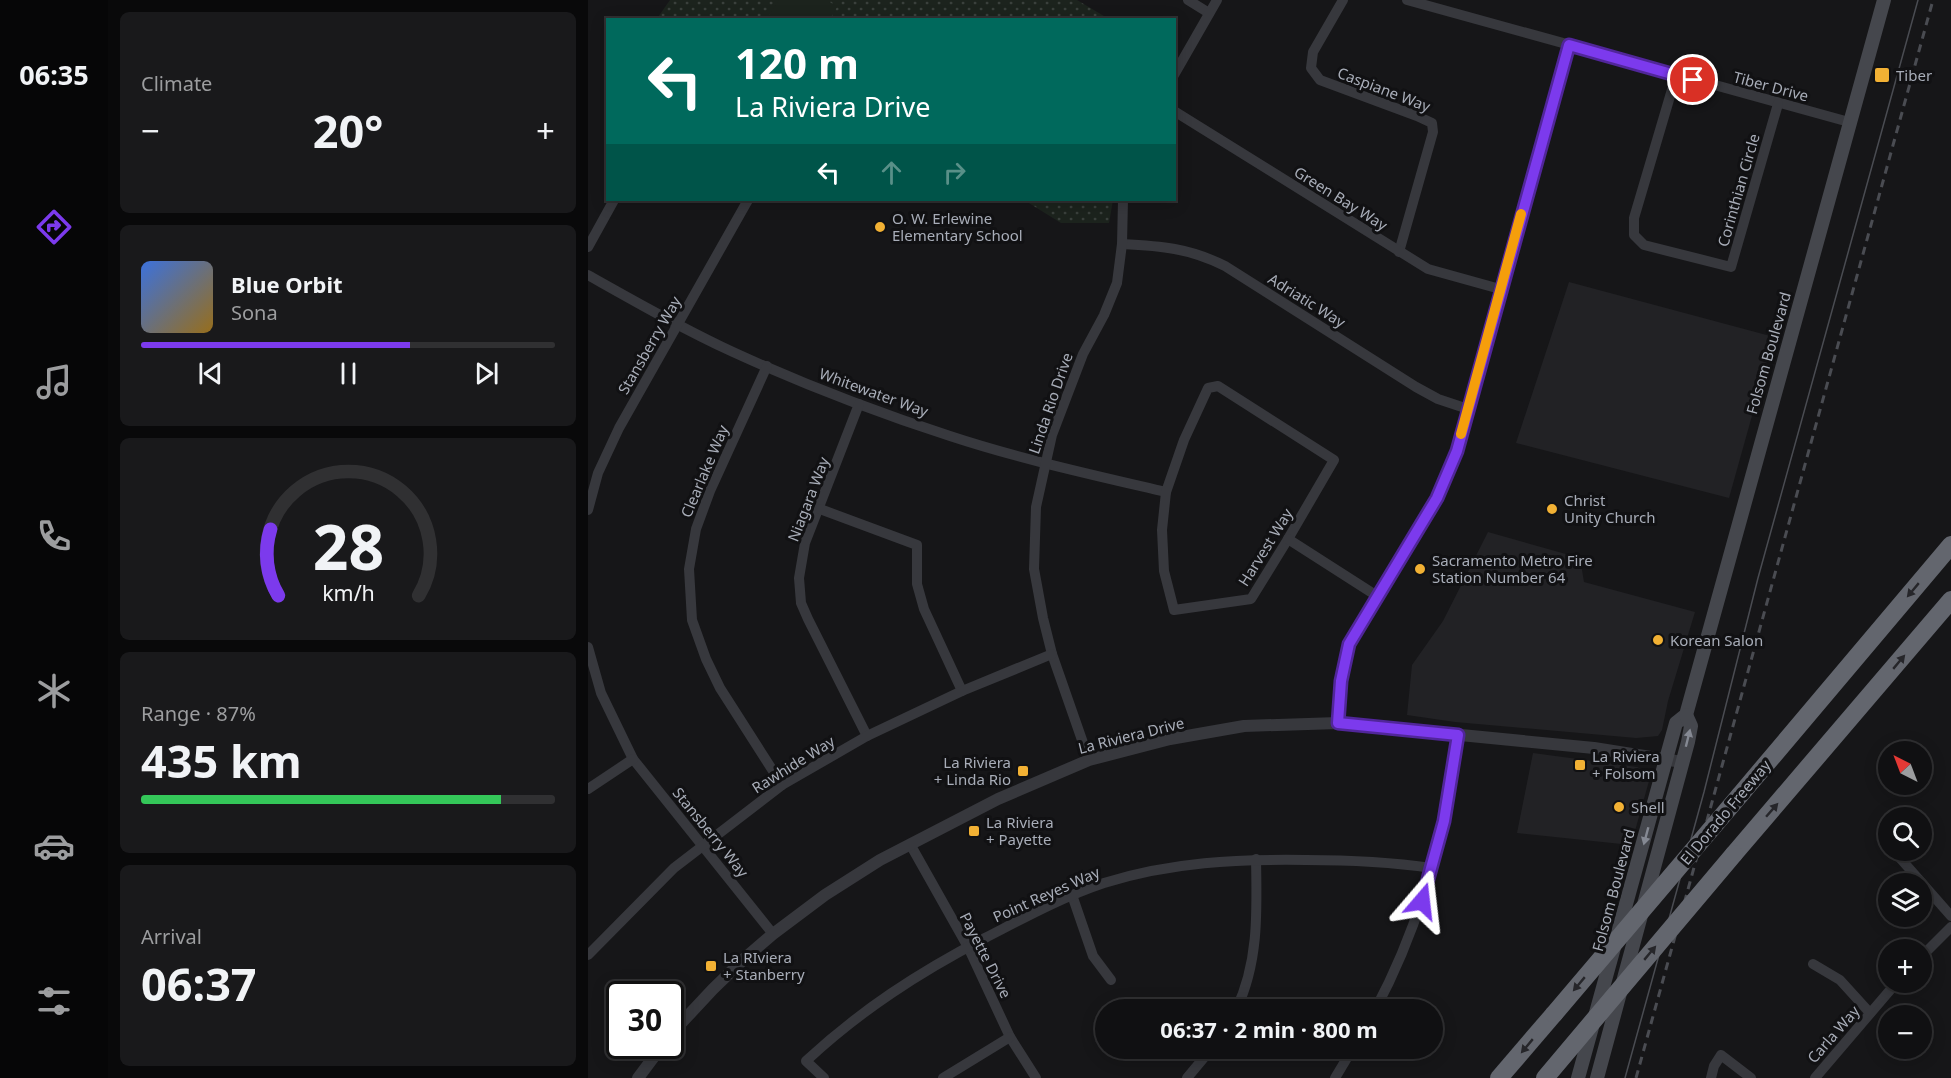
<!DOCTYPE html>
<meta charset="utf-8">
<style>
:root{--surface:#101012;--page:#19191b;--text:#f1f3f6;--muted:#9c9d9f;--line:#303032;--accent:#7c3aed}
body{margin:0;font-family:"Noto Sans",sans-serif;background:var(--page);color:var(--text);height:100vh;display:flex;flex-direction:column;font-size:22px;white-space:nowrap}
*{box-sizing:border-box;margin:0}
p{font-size:20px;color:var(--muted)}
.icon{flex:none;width:33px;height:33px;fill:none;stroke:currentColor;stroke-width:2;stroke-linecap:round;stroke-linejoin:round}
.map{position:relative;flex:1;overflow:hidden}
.details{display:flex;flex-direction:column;gap:12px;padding:12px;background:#09090a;width:480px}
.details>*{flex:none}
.guide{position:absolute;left:18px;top:18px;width:570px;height:183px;border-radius:0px;box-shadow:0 3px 15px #0003,0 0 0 2px var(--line);background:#00695c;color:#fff;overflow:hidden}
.needle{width:39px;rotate:318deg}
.controls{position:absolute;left:1290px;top:741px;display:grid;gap:12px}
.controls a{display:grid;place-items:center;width:54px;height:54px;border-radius:50%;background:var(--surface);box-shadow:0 3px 15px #0003,0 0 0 2px var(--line);font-size:30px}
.speed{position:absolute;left:18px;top:981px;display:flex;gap:12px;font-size:30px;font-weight:700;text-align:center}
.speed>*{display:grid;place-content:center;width:78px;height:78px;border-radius:50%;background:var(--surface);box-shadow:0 3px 15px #0003,0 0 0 2px var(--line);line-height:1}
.speed .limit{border:3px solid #111;border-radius:9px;background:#fff;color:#111}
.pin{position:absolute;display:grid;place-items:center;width:51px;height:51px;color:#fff;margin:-26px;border:3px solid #fff;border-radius:50%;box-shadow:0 2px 6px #0007}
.me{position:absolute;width:66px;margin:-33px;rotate:17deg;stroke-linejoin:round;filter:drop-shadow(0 0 4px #0008)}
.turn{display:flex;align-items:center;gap:21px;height:126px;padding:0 30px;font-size:27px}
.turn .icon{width:78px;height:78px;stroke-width:2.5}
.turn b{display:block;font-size:42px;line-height:51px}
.lanes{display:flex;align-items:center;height:57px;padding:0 30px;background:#0003;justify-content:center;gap:30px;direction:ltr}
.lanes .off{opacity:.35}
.big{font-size:45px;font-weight:700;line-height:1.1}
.details .card{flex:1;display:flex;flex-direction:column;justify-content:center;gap:9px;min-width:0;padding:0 21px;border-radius:9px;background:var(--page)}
.details .dial{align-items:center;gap:0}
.dial svg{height:156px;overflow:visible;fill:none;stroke:var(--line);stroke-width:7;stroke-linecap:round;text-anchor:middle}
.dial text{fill:var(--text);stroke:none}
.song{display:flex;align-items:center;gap:18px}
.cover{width:72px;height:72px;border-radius:9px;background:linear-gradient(135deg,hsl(220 70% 55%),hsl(40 70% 35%))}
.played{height:6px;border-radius:3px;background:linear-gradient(90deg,var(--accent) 65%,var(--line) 65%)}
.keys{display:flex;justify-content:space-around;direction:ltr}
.heat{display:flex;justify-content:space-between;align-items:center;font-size:33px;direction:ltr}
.charge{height:9px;border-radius:4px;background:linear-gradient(90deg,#34c759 87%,var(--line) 0)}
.trip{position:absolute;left:507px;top:999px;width:348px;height:60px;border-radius:30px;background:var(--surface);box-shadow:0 3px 15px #0003,0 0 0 2px var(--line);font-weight:700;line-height:60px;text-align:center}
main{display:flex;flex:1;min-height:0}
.dock{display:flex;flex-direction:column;width:108px;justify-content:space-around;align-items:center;background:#060607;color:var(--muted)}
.dock .icon{width:42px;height:42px}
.dock .active{color:var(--accent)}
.dock b{font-size:27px;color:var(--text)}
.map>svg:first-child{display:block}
.built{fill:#222225}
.park{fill:url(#park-dots)}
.pitch{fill:#1c231d}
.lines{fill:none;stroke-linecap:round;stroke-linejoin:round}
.minor{stroke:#37383d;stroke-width:10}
.tertiary{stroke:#37383d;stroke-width:12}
.secondary{stroke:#45474d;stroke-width:14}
.motorway{stroke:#63666e;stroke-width:18}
.tram{stroke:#4a4c52;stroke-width:1.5}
.rail{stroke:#4a4c52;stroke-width:3;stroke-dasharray:8 6;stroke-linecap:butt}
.motorway-bridge{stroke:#63666e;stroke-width:18}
.oneway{fill:#26262a}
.oneway2{fill:#858993}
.route-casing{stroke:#51269a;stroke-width:15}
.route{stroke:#7c3aed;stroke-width:10}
.slow{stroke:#f59e0b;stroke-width:10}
.poi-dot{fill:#f2b134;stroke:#111113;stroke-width:2}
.labels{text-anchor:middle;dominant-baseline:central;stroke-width:6;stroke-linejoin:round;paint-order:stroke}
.poi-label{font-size:15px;fill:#a8adb8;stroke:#111113;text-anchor:start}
.street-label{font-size:15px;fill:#a8adb8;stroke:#111113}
</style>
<main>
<nav class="dock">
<b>06:35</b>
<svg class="icon active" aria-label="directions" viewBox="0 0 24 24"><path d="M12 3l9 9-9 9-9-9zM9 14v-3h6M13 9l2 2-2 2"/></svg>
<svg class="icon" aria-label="music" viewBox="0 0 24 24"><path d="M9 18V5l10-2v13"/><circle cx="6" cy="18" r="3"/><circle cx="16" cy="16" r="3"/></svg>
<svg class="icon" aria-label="phone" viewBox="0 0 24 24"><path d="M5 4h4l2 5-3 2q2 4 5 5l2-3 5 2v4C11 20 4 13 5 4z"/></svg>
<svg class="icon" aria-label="climate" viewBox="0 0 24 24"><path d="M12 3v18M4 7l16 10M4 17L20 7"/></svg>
<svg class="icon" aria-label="car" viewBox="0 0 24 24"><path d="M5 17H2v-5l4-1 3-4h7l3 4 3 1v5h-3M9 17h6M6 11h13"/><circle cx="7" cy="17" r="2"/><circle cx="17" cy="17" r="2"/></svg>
<svg class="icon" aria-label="filters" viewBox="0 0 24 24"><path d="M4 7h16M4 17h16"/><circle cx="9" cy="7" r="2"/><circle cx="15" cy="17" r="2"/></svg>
</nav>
<section class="details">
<div class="card"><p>Climate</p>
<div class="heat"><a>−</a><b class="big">20°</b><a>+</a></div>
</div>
<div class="card">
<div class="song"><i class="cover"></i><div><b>Blue Orbit</b><p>Sona</p></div></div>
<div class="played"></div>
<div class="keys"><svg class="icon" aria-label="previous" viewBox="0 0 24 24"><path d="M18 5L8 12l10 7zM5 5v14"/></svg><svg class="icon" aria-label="pause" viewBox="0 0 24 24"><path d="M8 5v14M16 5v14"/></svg><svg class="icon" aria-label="next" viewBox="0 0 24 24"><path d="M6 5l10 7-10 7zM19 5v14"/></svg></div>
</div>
<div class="card dial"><svg viewBox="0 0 100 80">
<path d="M14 69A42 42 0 1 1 86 69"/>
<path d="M14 69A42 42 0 0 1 10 35" stroke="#7c3aed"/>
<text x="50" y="56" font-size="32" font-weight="700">28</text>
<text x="50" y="72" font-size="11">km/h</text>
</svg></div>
<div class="card"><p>Range · 87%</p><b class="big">435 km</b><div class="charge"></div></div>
<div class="card"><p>Arrival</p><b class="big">06:37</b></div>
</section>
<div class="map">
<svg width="1363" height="1078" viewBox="0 0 1363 1078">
<defs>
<pattern id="park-dots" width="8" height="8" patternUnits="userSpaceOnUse" patternTransform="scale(1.5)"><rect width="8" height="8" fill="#1c231d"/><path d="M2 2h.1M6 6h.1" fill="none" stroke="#3a403c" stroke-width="1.8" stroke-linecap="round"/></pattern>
</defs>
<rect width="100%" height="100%" fill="#161618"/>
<!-- built -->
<g class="built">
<path d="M 981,282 L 1186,337 L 1141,498 L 928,443 Z"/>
<path d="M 900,532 L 992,558 L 996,582 L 1107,612 L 1080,701 L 1074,730 L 1070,736 L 1048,738 L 867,722 L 819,715 L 824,665 L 855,621 Z"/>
<path d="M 945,753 L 1049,767 L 1055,770 L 1060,775 L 1061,781 L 1043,845 L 929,833 Z"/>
</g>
<!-- park -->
<g class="park">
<path d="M 82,0 L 489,0 L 521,19 L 68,20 Z"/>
<path d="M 436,200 L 525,200 L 521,223 L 473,223 Z"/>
</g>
<!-- pitch -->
<path class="pitch" d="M 191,0 L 239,0 L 249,7 L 242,19 L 183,19 L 180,17 Z"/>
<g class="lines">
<!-- minor -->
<g class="minor">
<path d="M 600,0 L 621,13"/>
<path d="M 755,0 L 725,52 L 723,68 L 732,80 L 829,116 L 844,123 L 845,132 L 811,252"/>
<path d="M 819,0 L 1261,122"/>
<path d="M 586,75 L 629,0"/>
<path d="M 1088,76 L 1046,218 L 1046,235 L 1056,245 L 1143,267 L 1190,104"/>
<path d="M 586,111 L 840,269 L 912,289"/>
<path d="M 534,244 C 573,246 601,248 637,266 L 828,387 L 850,399 L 880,409"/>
<path d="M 0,247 L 26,200"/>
<path d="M 0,275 C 48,302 95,329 145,352 C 215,384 288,412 362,436 C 432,459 505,475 578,492"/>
<path d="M 179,366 L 122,491 L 108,529 L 101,569 L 104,620 L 118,659 L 132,688 L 194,785"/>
<path d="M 630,386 L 746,460 L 700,539 L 663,599 L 586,610 L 576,571 L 574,530 L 578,492 L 596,440 L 620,388 Z"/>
<path d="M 271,404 L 217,543 L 211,578 L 213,603 L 220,619 L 279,736"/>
<path d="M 232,509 L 329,545 L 329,584 L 336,609 L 374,691"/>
<path d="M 0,510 L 10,473 L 31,428 L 160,200"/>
<path d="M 700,539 L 789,596"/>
<path d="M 0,647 L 13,693 L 45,759 L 185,934"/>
<path d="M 750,723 L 753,681 L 761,644 L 849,498 L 869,451 L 981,45"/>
<path d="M 501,760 L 464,654 L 455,618 L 446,569 L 448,507 L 464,435 L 495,354 L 516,315 L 529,283 L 534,244 L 535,200"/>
<path d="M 0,789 L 45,759"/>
<path d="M 322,844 L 380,947 L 422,1037 L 448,1078"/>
<path d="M 1312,858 L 1363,916"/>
<path d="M 484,895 L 505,956 L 523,980"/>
<path d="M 0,955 L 86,868 L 194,785 L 279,736 L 374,691 L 464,654"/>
<path d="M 1334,956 L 1363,927"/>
<path d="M 1225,964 L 1252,980 L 1282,1013"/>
<path d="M 648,1010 C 671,962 669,911 668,859"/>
<path d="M 787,1010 C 833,924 858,831 870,735"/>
<path d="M 236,1078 L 218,1061 C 273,1010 330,973 397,938 C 436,918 474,897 516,883 C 583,862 649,859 718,860 C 760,860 802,862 844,868"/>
<path d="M 355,1078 L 422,1037"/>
<path d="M 599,1078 L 624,1048"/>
<path d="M 747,1078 L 765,1048"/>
<path d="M 1123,1078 L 1126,1066 L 1133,1055 L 1163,1078"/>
<path d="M 1227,1078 L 1309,982"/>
</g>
<!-- tertiary -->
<g class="tertiary">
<path d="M 82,1035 L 125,989 L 157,958 L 185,934 L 237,895 L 292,860 L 410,799 L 501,760 L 582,739 L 656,726 L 750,723 L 1006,748 L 1094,762"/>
<path d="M 50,1078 L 74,1046"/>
</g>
<!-- secondary -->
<g class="secondary">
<path d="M 990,1078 L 1088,723 L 1098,715 L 1296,0"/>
<path d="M 1009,1078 L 1100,742 L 1103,726 L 1098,715"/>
</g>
<!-- motorway -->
<g class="motorway">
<path d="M 1152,795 L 1363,545"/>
<path d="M 1146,854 L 1363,600"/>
<path d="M 911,1078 L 966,1014"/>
</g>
<!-- tram -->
<path class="tram" d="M 1037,1078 L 1116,792 L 1170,578 L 1330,0"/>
<!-- rail -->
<path class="rail" d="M 1048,1078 L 1345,0"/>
<!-- motorway-bridge -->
<g class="motorway-bridge">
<path d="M 966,1014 L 1152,795"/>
<path d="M 957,1078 L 1146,854"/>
</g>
</g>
<!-- one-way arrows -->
<defs><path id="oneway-solid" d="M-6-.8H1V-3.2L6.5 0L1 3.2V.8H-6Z" transform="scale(1.5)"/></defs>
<g class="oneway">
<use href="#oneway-solid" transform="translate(1325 590) rotate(130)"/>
<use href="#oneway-solid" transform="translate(1311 662) rotate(-50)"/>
<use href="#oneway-solid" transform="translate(1184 810) rotate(-49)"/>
<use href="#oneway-solid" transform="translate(1062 953) rotate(-50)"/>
<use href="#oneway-solid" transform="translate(991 984) rotate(130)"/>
<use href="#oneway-solid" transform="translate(939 1046) rotate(130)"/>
</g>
<g class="oneway2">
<use href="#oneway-solid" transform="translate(1100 738) rotate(-76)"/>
<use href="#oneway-solid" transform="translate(1058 836) rotate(105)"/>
</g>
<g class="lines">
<!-- route casing -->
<g class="route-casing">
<path id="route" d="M 834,901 L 856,821 L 870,735 L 750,723 L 753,681 L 761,644 L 849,498 L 869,451 L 981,45 L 1105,80"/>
</g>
<!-- route -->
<use href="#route" class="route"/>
<!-- slow -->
<path class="slow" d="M 873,434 L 933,214"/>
</g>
<!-- markers -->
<g class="poi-dot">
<rect x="1286" y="67" width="16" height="16" rx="3"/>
<circle cx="292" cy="227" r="6"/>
<circle cx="964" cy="509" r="6"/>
<circle cx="832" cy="569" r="6"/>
<circle cx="1070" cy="640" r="6"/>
<rect x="986" y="759" width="12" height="12" rx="3"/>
<rect x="429" y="765" width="12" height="12" rx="3"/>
<circle cx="1031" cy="807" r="6"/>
<rect x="380" y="825" width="12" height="12" rx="3"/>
<rect x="117" y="960" width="12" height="12" rx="3"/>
</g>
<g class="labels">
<!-- poi labels -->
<g class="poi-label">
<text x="1308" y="75">Tiber</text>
<text x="304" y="218">O. W. Erlewine<tspan x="304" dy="17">Elementary School</tspan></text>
<text x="976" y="500">Christ<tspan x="976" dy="17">Unity Church</tspan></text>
<text x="844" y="560">Sacramento Metro Fire<tspan x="844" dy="17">Station Number 64</tspan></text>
<text x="1082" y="640">Korean Salon</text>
<text x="1004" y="756">La Riviera<tspan x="1004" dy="17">+ Folsom</tspan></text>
<text x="423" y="762" text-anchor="end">La Riviera<tspan x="423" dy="17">+ Linda Rio</tspan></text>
<text x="1043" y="807">Shell</text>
<text x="398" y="822">La Riviera<tspan x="398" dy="17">+ Payette</tspan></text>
<text x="135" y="957">La RIviera<tspan x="135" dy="17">+ Stanberry</tspan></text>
</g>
<!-- street labels -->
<g class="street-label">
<text transform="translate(1183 86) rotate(15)">Tiber Drive</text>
<text transform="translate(796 89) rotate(21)">Caspiane Way</text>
<text transform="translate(1150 190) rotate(-74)">Corinthian Circle</text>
<text transform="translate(753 198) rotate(32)">Green Bay Way</text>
<text transform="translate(719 300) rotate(32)">Adriatic Way</text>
<text transform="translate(61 345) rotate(-60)">Stansberry Way</text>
<text transform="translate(1180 353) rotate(-74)">Folsom Boulevard</text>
<text transform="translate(286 392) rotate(20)">Whitewater Way</text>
<text transform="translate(462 403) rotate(-71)">Linda Rio Drive</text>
<text transform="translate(116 471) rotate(-67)">Clearlake Way</text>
<text transform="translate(220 499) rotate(-69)">Niagara Way</text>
<text transform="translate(677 547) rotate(-58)">Harvest Way</text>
<text transform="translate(543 735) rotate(-14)">La Riviera Drive</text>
<text transform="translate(205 764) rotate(-32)">Rawhide Way</text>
<text transform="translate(1137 812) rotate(-50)">El Dorado Freeway</text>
<text transform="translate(123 832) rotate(51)">Stansberry Way</text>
<text transform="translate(1025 890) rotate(-75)">Folsom Boulevard</text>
<text transform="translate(458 894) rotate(-24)">Point Reyes Way</text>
<text transform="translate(398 955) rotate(63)">Payette Drive</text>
<text transform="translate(1245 1034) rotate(-49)">Carla Way</text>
</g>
</g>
</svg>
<div class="controls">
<a><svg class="needle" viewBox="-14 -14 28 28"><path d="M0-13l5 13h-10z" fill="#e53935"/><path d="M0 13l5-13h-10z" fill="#9c9d9f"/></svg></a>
<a><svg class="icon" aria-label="search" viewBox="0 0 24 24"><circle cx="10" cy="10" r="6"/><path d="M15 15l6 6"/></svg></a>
<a><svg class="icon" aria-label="layers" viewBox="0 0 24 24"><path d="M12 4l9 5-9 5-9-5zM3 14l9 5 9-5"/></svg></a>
<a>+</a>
<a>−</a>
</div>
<div class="speed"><div class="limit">30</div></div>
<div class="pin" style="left:1105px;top:80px;background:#d93025"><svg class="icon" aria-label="arrive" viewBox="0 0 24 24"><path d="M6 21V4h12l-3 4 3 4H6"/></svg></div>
<svg class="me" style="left:834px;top:901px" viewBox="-20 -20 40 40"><path d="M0-17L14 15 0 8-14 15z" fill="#7c3aed" stroke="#fff" stroke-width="4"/></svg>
<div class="trip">06:37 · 2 min · 800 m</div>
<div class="guide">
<div class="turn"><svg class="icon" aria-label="left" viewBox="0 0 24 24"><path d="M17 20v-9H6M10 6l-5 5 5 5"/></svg><div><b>120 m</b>La Riviera Drive</div></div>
<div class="lanes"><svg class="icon" aria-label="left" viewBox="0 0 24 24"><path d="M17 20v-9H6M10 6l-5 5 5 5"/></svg><svg class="icon off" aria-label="ahead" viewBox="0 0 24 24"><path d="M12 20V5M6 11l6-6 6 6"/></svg><svg class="icon off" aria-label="right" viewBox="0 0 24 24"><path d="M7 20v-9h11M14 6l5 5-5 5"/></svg></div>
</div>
</div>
</main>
